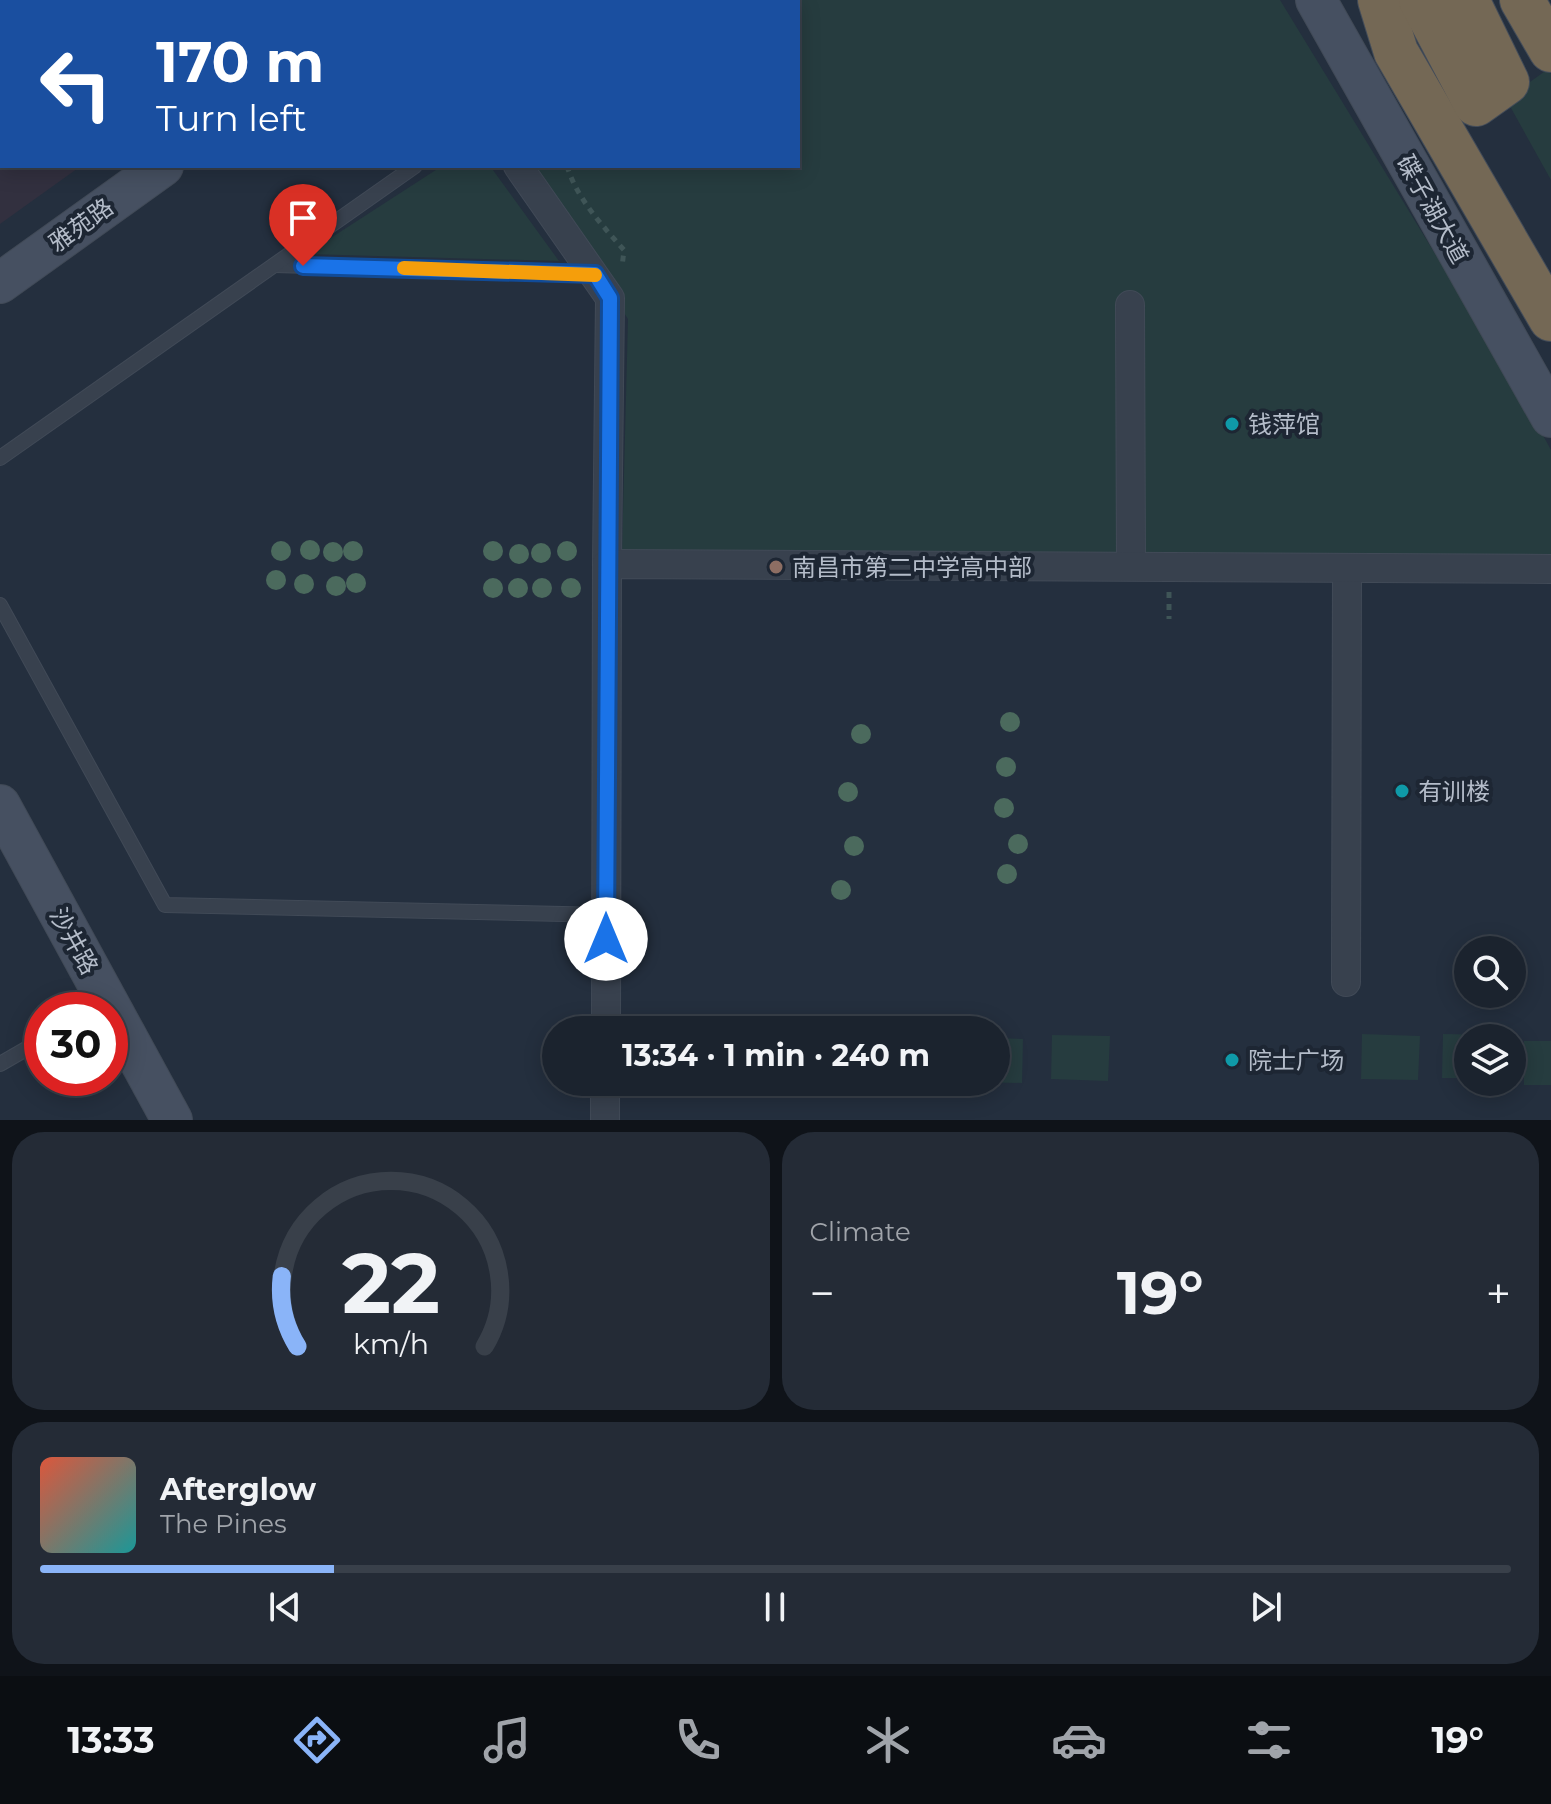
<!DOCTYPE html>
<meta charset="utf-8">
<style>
:root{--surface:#1b232e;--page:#242b36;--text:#f1f3f6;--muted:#a0a4aa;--line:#39404a;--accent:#8ab4f8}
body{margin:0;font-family:Montserrat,"Noto Sans SC",sans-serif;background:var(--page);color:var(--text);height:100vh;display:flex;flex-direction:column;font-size:30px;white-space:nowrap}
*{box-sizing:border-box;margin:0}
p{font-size:26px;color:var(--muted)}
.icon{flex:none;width:44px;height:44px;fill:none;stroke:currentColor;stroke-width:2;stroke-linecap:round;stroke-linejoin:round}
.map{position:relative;height:1120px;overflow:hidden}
.drawer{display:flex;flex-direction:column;gap:12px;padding:12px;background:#0f1319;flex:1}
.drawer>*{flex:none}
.guide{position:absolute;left:0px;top:0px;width:800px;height:168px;box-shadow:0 4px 20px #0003,0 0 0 2px var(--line);background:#1a4fa0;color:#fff;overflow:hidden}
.fabs{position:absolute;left:1454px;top:936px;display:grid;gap:16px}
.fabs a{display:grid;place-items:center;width:72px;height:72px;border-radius:50%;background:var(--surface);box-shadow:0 4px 20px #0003,0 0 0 2px var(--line);font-size:40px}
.speed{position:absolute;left:24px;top:992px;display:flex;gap:16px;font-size:40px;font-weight:700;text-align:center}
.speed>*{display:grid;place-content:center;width:104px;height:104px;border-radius:50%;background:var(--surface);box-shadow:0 4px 20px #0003,0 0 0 2px var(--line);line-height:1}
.speed .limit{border:12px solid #d22;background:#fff;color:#111}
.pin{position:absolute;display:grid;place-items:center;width:68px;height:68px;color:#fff;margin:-82px -34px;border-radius:50% 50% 50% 0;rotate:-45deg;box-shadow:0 0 8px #0007}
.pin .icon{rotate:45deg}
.me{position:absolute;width:88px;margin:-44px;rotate:0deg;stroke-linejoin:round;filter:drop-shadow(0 0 6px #0008)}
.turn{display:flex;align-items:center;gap:28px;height:168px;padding:0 24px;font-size:36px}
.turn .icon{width:104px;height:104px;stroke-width:2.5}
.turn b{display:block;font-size:56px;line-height:68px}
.big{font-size:60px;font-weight:700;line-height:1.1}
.drawer .widget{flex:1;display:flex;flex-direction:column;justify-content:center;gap:12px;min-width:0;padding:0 28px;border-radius:32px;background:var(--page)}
.drawer .dial{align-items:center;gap:0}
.dial svg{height:208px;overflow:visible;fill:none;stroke:var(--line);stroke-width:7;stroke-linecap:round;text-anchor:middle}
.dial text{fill:var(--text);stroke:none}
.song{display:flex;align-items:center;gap:24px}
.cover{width:96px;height:96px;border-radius:12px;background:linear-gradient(135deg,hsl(10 70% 55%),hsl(180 70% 35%))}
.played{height:8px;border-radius:4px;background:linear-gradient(90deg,var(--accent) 20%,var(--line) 20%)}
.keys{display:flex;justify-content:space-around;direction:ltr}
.heat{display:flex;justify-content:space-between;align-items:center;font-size:44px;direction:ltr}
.drawer .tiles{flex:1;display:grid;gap:12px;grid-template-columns:1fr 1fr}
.widget:last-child{grid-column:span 2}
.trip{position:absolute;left:542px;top:1016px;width:468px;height:80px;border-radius:40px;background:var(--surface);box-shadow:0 4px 20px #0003,0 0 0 2px var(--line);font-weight:700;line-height:80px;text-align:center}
.tab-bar{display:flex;height:128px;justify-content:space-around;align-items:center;background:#0b0e12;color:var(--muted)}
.tab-bar .icon{width:56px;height:56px}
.tab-bar .selected{color:var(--accent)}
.tab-bar b{font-size:36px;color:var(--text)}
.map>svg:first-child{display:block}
.medical{fill:#32303f}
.green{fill:#263c3f}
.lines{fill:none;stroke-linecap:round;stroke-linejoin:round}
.lane-casing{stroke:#414a57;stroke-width:16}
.street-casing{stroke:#414a57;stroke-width:30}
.secondary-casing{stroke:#414a57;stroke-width:42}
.highway-casing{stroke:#434c59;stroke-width:46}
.path{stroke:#3f5557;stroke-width:5;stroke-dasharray:6 6;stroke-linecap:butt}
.lane{stroke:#38414e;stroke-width:14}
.street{stroke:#38414e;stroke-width:28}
.secondary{stroke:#465061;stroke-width:40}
.highway{stroke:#746855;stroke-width:44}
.tree{fill:#4b6a5d}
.route-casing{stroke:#114b97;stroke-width:20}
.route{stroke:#1a73e8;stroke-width:14}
.slow{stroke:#f59e0b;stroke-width:14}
.culture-dot{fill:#0f9aa8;stroke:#1d2633;stroke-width:3}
.education-dot{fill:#8d6e63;stroke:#1d2633;stroke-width:3}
.labels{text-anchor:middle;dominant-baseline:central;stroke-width:8;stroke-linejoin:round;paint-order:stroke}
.street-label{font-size:24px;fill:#b4bcc9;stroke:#1d2633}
.poi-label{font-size:24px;fill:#b4bcc9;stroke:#1d2633;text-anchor:start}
</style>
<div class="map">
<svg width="1551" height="1120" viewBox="0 0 1551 1120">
<rect width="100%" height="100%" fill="#242f3e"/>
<!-- medical -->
<path class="medical" d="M 0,0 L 310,0 L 2,2 L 2,166 L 81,166 L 0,224 Z"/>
<!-- green -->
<g class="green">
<path d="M 513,0 L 1280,0 L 1517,388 L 1551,450 L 1551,564 L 622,553 L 628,319 L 529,166 L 798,166 L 798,2 L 510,2 Z"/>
<path d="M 1548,69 L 1551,74 L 1551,180 L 1506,99 Z"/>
<path d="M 442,166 L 490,166 L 559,261 L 306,254 Z"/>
<path d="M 1362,1034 L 1420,1036 L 1418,1080 L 1361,1079 Z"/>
<path d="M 1443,1034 L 1500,1035 L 1500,1038 L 1468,1038 L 1468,1078 L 1442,1078 Z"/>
<path d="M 1052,1035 L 1110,1036 L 1108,1081 L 1051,1079 Z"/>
<path d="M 996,1038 L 1023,1039 L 1022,1083 L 976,1082 L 996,1082 Z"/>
<rect x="1524" y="1041" width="27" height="44"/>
</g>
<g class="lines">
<!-- lane casing -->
<g class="lane-casing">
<g id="lane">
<path d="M 275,265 L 594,274"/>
<path d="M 0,458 L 415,166"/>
<path d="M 0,605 L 165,905 L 607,915"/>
<path d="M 0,1064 L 33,1045"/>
</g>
</g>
<!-- street casing -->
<g class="street-casing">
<g id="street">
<path d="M 518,166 L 610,298 L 607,564"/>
<path d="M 1130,305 L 1131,566"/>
<path d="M 1346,982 L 1347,568"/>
<path d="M 606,1030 L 607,564 L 1551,569"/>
<path d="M 605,1120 L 605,1082"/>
</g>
</g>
<!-- secondary casing -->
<g class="secondary-casing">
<g id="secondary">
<path d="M 1316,0 L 1551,417"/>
<path d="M 383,2 L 386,0"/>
<path d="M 0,283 L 163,166"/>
<path d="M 0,805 L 172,1120"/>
</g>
</g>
<!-- highway casing -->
<g class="highway-casing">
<g id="highway">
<path d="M 1380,0 L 1396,52 L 1551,319"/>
<path d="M 1421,0 L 1476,104 L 1507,82 L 1467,0"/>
<path d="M 1522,0 L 1551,50"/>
</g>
</g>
<!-- path -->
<g class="path">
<path d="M 600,2 L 601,0"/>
<path d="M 567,166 C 577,199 602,225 624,250 L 622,267"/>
<path d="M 1169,592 L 1169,619"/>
</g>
<!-- lane -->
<use href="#lane" class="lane"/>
<!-- street -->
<use href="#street" class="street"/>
<!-- secondary -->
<use href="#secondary" class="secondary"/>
<!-- highway -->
<use href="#highway" class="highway"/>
</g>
<!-- trees -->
<g class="tree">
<circle cx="310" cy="550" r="10"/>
<circle cx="281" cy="551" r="10"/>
<circle cx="353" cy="551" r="10"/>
<circle cx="493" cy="551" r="10"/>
<circle cx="567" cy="551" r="10"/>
<circle cx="333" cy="552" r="10"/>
<circle cx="541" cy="553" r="10"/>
<circle cx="519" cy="554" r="10"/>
<circle cx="276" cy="580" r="10"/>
<circle cx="356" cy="583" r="10"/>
<circle cx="304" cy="584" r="10"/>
<circle cx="336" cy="586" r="10"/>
<circle cx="493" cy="588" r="10"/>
<circle cx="518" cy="588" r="10"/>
<circle cx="542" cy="588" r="10"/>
<circle cx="571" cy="588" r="10"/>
<circle cx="1010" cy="722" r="10"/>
<circle cx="861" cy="734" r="10"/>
<circle cx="1006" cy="767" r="10"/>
<circle cx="848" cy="792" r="10"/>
<circle cx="1004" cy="808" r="10"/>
<circle cx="1018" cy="844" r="10"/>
<circle cx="854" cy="846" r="10"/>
<circle cx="1007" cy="874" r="10"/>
<circle cx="841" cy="890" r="10"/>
</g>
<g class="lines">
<!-- route casing -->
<g class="route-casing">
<path id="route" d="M 303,266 L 595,274 L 610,298 L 606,939"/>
</g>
<!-- route -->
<use href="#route" class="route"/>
<!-- slow -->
<path class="slow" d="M 404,268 L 595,275"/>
</g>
<!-- markers -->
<g class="culture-dot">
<circle cx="1232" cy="424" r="8"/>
<circle cx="1402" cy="791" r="8"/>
<circle cx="1232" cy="1060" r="8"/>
</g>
<circle class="education-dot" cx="776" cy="567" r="8"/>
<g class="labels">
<!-- street labels -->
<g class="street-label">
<text transform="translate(1433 209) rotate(61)">碟子湖大道</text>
<text transform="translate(81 225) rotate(-36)">雅苑路</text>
<text transform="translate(74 941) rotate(61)">沙井路</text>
</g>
<!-- poi labels -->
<g class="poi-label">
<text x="1248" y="424">钱萍馆</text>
<text x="792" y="567">南昌市第二中学高中部</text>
<text x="1418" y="791">有训楼</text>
<text x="1248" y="1060">院士广场</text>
</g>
</g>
</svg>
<div class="fabs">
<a><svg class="icon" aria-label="search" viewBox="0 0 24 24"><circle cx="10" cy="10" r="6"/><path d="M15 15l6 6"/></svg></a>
<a><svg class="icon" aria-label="layers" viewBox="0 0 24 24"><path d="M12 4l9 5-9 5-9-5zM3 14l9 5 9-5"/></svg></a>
</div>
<div class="speed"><div class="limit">30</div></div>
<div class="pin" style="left:303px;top:266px;background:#d93025"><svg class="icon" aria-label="arrive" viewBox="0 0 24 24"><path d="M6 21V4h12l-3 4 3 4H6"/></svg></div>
<svg class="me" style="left:606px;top:939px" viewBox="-20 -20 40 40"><circle r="19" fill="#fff"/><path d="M0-13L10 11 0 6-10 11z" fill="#1a73e8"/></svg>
<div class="trip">13:34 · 1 min · 240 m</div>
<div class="guide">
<div class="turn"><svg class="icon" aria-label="left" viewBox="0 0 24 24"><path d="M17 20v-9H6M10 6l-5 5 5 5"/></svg><div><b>170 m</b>Turn left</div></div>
</div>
</div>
<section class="drawer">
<div class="tiles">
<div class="widget dial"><svg viewBox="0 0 100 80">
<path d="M14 69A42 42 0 1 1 86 69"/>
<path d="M14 69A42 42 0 0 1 8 42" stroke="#8ab4f8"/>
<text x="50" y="56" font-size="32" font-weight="700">22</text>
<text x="50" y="72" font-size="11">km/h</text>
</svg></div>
<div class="widget"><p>Climate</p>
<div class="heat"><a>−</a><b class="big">19°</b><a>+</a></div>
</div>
<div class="widget">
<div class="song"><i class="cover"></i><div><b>Afterglow</b><p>The Pines</p></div></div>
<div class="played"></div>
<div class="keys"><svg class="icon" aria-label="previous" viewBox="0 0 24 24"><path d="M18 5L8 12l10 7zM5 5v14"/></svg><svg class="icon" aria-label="pause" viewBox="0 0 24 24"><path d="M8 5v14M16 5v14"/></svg><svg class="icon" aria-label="next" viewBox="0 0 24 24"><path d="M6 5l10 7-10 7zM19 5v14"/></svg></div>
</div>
</div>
</section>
<nav class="tab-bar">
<b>13:33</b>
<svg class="icon selected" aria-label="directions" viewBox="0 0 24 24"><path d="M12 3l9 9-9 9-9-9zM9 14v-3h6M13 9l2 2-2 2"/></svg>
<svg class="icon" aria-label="music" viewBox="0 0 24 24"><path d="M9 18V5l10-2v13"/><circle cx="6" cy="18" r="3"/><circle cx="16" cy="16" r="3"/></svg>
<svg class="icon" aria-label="phone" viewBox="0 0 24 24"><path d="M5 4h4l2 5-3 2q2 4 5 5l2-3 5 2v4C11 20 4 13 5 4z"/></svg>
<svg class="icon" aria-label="climate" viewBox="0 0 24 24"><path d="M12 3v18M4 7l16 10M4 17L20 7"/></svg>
<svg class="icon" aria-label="car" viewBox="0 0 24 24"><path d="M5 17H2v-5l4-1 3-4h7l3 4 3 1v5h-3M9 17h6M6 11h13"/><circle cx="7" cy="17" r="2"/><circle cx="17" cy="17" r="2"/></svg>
<svg class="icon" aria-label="filters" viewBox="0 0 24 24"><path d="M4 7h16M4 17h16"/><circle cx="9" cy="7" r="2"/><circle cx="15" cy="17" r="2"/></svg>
<b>19°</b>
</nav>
